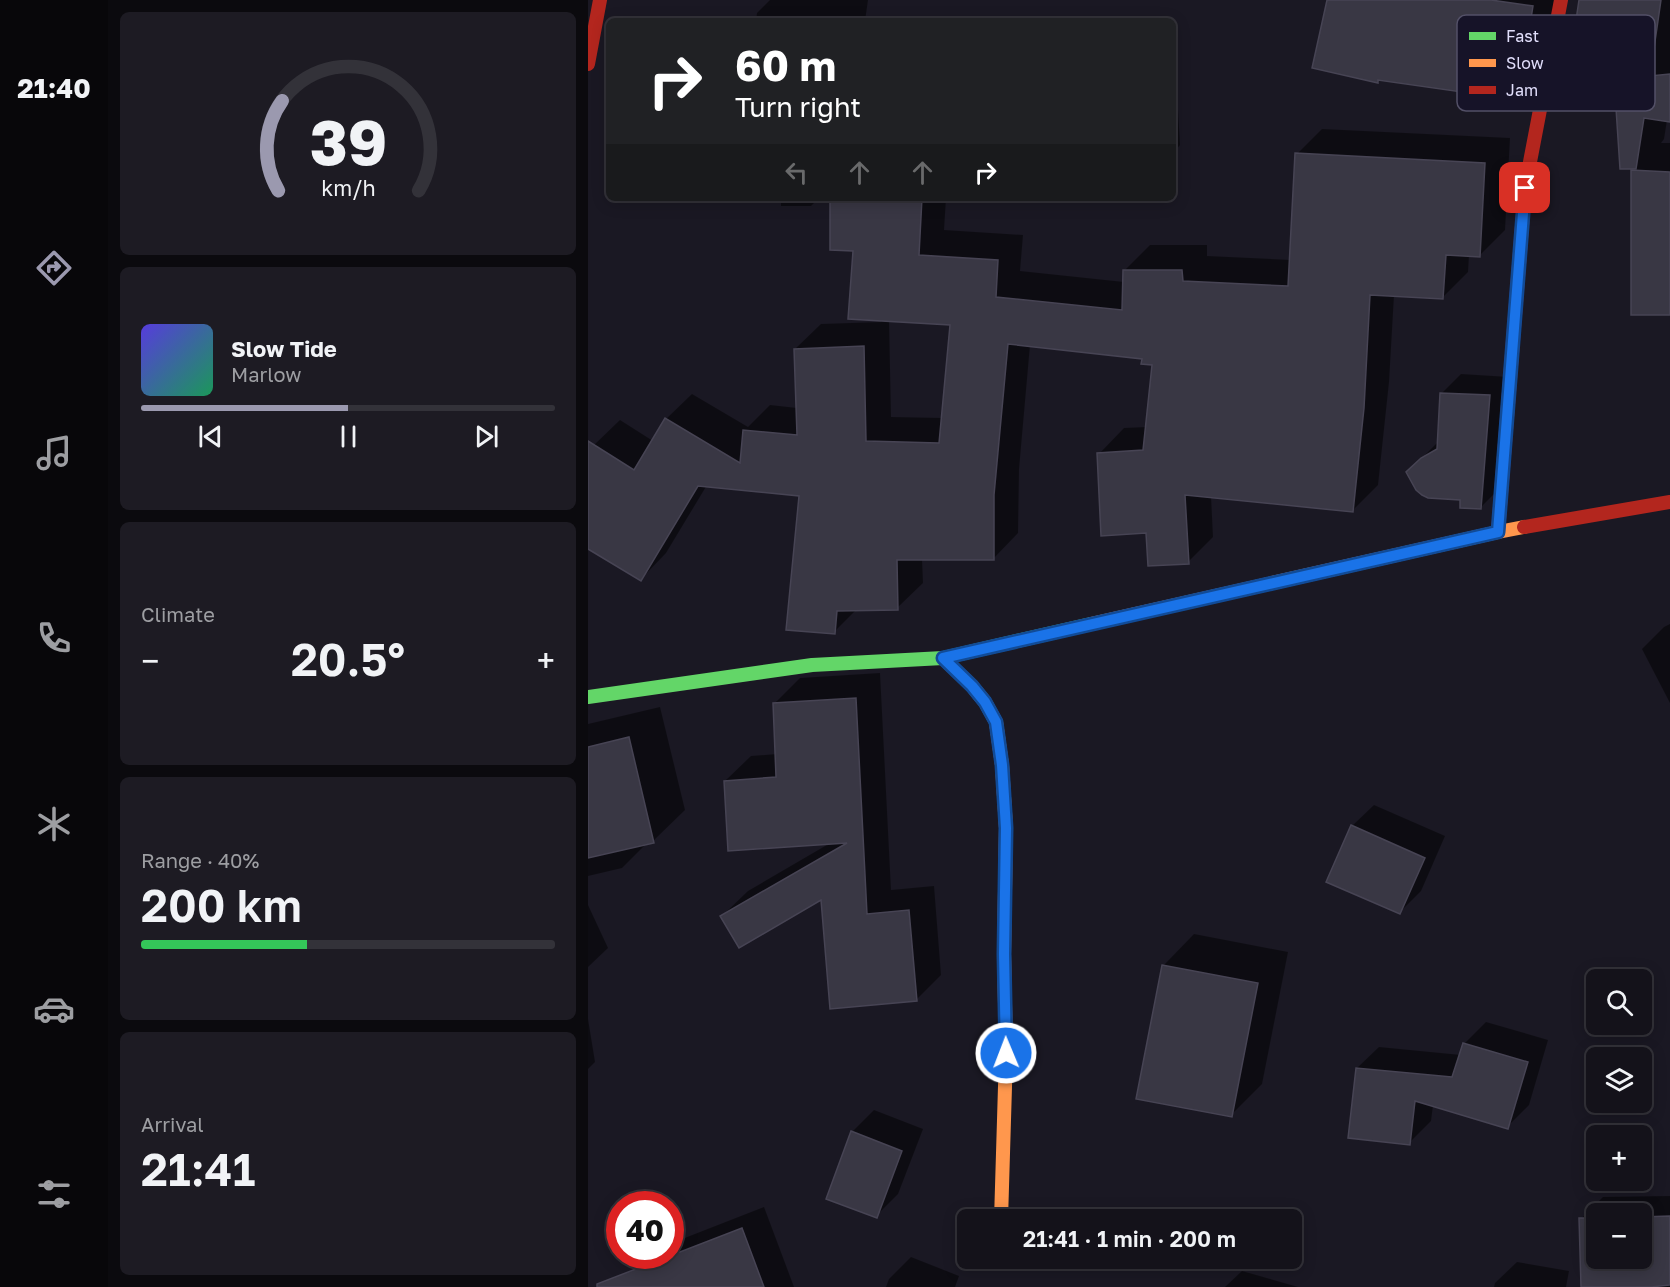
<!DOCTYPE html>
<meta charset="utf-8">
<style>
:root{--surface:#14121a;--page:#1d1b23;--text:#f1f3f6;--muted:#9d9ea2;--line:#333239;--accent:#9b99af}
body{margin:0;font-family:"Golos Text",sans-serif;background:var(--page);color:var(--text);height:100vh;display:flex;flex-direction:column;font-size:22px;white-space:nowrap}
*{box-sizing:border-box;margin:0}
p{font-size:20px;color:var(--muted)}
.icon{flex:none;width:33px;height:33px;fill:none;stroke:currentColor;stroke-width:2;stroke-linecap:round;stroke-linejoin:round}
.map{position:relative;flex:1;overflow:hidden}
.details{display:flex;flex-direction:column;gap:12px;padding:12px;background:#0b0a0e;width:480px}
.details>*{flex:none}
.banner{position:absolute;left:18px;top:18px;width:570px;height:183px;border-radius:9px;box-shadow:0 3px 15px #0003,0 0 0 2px var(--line);background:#202124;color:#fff;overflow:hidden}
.controls{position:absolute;left:998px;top:969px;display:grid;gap:12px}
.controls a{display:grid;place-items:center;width:66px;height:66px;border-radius:9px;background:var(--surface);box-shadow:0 3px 15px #0003,0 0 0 2px var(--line);font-size:30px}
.speed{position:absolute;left:18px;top:1191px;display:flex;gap:12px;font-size:30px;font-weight:700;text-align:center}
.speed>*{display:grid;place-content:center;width:78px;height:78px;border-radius:50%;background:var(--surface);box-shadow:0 3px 15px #0003,0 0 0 2px var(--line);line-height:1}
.speed .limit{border:9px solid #d22;background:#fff;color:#111}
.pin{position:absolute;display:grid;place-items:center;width:51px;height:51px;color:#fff;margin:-26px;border-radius:12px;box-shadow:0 3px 9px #0006}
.me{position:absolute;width:66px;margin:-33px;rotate:359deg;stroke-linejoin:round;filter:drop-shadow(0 0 4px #0008)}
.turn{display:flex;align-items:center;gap:21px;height:126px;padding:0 30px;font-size:27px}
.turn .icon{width:78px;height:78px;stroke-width:2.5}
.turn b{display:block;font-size:42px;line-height:51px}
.lanes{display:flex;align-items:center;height:57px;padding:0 30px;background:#0003;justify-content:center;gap:30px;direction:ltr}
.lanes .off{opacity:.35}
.big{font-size:45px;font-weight:600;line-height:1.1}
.details .tile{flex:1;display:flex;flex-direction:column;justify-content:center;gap:9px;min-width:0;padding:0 21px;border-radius:9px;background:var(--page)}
.details .dial{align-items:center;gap:0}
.dial svg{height:156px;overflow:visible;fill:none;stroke:var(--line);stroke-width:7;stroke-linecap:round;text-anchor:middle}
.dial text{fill:var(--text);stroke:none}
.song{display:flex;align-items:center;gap:18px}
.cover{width:72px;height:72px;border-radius:9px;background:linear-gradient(135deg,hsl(250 70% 55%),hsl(150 70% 35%))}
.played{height:6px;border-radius:3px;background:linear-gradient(90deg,var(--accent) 50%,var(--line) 50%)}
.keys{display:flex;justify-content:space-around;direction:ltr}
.heat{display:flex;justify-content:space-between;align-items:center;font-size:33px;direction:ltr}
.charge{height:9px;border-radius:4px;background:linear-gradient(90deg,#34c759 40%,var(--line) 0)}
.trip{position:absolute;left:369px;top:1209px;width:345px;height:60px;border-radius:9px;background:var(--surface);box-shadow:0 3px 15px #0003,0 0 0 2px var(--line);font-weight:600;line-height:60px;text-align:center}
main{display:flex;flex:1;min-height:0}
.tab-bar{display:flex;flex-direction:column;width:108px;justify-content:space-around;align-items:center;background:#08070a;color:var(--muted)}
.tab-bar .icon{width:42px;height:42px}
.tab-bar .active{color:var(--accent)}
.tab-bar b{font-size:27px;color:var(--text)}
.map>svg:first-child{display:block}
.shadow{fill:#0007;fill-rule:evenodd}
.building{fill:#393744;stroke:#474454;stroke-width:1.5}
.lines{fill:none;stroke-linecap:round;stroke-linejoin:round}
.fast{stroke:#63d668;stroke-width:14}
.slow{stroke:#ff974d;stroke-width:14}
.jam{stroke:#b3261e;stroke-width:14}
.route-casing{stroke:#114b97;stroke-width:15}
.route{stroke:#1a73e8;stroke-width:10}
.key{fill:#161328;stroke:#535067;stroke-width:1.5}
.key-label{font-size:16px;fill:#e1defb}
</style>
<main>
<nav class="tab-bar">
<b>21:40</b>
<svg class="icon active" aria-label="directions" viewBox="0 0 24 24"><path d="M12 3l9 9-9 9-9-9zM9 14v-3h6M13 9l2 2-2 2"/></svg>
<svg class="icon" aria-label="music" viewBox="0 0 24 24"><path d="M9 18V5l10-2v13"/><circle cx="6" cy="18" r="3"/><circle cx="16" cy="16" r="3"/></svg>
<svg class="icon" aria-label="phone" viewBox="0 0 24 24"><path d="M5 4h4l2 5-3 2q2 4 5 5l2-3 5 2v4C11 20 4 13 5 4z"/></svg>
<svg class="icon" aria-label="climate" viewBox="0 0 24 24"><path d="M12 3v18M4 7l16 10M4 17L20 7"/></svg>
<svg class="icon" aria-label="car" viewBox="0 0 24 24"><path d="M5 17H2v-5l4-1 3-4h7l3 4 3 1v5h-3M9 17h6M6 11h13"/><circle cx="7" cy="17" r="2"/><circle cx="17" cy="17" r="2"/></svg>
<svg class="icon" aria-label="filters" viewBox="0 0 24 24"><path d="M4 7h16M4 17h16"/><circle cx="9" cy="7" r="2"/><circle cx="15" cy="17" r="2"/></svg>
</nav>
<section class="details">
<div class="tile dial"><svg viewBox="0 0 100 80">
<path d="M14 69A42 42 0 1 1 86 69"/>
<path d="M14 69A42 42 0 0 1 16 23" stroke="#9b99af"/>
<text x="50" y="56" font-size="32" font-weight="700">39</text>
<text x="50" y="72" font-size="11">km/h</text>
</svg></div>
<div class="tile">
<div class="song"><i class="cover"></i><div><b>Slow Tide</b><p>Marlow</p></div></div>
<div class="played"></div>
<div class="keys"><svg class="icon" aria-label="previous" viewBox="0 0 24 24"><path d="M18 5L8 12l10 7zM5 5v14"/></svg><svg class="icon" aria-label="pause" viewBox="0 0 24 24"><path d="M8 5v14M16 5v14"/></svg><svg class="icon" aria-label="next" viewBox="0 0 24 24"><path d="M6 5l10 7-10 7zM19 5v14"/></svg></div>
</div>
<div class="tile"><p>Climate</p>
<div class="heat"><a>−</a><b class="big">20.5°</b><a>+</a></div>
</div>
<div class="tile"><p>Range · 40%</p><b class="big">200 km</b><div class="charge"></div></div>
<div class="tile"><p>Arrival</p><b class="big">21:41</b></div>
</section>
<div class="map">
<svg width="1082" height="1287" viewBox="0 0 1082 1287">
<rect width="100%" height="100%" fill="#1a1823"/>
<!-- shadow -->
<g class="shadow">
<path d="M 182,0 L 280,0 L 277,21 L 168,21 L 169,13 Z"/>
<path d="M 741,0 L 970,0 L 960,68 L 930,98 L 792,78 L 789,81 Z"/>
<path d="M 1008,0 L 1082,0 L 1082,120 L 1079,120 L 1076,139 L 1073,143 L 1082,143 L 1082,314 L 1045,171 L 1048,168 L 1025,31 Z"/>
<path d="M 573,16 L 573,21 L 516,21 L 518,19 Z"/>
<path d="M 588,75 L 592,145 L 585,153 L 585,76 Z"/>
<path d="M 734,129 L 922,138 L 917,230 L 891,256 L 881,255 L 880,272 L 855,297 L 806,295 L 801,382 L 790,485 L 764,511 L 623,496 L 625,537 L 600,562 L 560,531 L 511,454 L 536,428 L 559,427 L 566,364 L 556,357 L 442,345 L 431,469 L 430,533 L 405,559 L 334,559 L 335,583 L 309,608 L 269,609 L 246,632 L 213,495 L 119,485 L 78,553 L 53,579 L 0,547 L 0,456 L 6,445 L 32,420 L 65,441 L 78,419 L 104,394 L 160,427 L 182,405 L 209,408 L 207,349 L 233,324 L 293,322 L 266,249 L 244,198 L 358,198 L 356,230 L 435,235 L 432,271 L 536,282 L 536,271 L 562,245 L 619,245 L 619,256 L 703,260 L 709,154 ZM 301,320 L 363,324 L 355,418 L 303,417 Z"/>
<path d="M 193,198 L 231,198 L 223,206 L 193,206 Z"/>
<path d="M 873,374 L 921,377 L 912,488 L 892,508 L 820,472 L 851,441 L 854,393 Z"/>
<path d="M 1082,624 L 1082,703 L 1054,649 L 1076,627 Z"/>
<path d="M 292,673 L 303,890 L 346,886 L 353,975 L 328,1000 L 235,898 L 134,916 L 160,891 L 244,842 L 137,781 L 163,756 L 189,754 L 186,704 L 212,678 Z"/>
<path d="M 72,707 L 97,810 L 65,841 L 59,843 L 34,868 L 0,876 L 0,724 Z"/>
<path d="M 786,805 L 857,836 L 833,891 L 811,913 L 764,826 Z"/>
<path d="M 0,905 L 20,948 L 0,967 Z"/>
<path d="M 606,934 L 700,952 L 674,1084 L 643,1115 L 575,966 Z"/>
<path d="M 0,1019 L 7,1062 L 0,1069 Z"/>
<path d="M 898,1022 L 960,1040 L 941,1105 L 919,1127 L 845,1105 L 843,1121 L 821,1143 L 769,1068 L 791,1047 L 873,1055 L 876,1044 Z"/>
<path d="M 286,1110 L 335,1129 L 310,1194 L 288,1216 L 264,1132 Z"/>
<path d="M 1082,1196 L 1082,1287 L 994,1286 L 993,1219 L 1015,1197 ZM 1008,1214 L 1053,1214 L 1053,1258 L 1008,1258 Z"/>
<path d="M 176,1207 L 206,1287 L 77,1287 L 68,1263 L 75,1256 L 82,1256 L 82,1248 L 89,1241 Z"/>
<path d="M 323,1257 L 371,1276 L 367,1287 L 298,1287 L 301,1279 Z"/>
<path d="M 929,1262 L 981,1271 L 978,1287 L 906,1287 L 907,1283 Z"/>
<path d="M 654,1271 L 710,1287 L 637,1287 Z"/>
</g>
<!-- building -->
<g class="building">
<path d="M 739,0 L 903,0 L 945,6 L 930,100 L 790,80 L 790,83 L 724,68 Z"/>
<path d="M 991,0 L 1073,0 L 1062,76 L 1082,74 L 1082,122 L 1056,118 L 1048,169 L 1032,169 L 1023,32 L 987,27 Z"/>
<path d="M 707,153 L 897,163 L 892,257 L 858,255 L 855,299 L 782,295 L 776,408 L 765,512 L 597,495 L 601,564 L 560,566 L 558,533 L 513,536 L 509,453 L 555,450 L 564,365 L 553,364 L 554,359 L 420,344 L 406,495 L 406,560 L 309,560 L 310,610 L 249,611 L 247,634 L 198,630 L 211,496 L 110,486 L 53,581 L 0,549 L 0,441 L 46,470 L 77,418 L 152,463 L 155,430 L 209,435 L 206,349 L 276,346 L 278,441 L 351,443 L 362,325 L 260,319 L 265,251 L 242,250 L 242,198 L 334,198 L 331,255 L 410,260 L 408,297 L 534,310 L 535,270 L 594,270 L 595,281 L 700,286 Z"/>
<path d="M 1043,170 L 1082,172 L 1082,315 L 1043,315 Z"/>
<path d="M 852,393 L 902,395 L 893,509 L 872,508 L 872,500 L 840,498 L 834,495 L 828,490 L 818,472 L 833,458 L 849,449 Z"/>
<path d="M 268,698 L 279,914 L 321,910 L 329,1001 L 242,1009 L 233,900 L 151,948 L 132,916 L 259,843 L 140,851 L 136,781 L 188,777 L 185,703 Z"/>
<path d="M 41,737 L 66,843 L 0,858 L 0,747 Z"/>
<path d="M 763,825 L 837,858 L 812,914 L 738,882 Z"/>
<path d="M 574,965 L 670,983 L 644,1117 L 548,1099 Z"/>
<path d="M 875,1043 L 940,1062 L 920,1129 L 827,1101 L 822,1145 L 760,1138 L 768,1068 L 864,1077 Z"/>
<path d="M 263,1131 L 314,1151 L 289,1218 L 238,1199 Z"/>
<path d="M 1082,1216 L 1082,1285 L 1063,1287 L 993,1287 L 991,1218 L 1008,1218 L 1008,1258 L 1053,1258 L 1053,1217 Z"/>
<path d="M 154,1228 L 176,1287 L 9,1287 L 9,1284 Z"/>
</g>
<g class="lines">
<!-- fast -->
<path class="fast" d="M 0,697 L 224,665 L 355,658 L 503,624"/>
<!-- slow -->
<g class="slow">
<path d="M 503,624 L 910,532 L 936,527"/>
<path d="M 355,658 L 384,686 L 397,702 L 408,722 L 414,765 L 418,828 L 416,954 L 418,1053 L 413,1220"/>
</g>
<!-- jam -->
<g class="jam">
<path d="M 0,64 L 12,0"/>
<path d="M 936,527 L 1082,502"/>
<path d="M 910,532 L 937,188 L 973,0"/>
</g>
</g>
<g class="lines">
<!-- route casing -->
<g class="route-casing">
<path id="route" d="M 418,1053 L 416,954 L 418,828 L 414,765 L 408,722 L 397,702 L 384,686 L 355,658 L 910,532 L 937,188"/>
</g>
<!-- route -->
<use href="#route" class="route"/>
</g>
<!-- legend -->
<rect x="869" y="15" width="198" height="96" rx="9" class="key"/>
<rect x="881" y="32" width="27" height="8" fill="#63d668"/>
<rect x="881" y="59" width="27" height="8" fill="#ff974d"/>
<rect x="881" y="86" width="27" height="8" fill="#b3261e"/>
<g class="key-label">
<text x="918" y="42">Fast</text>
<text x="918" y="69">Slow</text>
<text x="918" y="96">Jam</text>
</g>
</svg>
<div class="controls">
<a><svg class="icon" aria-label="search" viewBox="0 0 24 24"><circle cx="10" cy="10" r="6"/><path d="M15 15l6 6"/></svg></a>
<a><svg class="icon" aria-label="layers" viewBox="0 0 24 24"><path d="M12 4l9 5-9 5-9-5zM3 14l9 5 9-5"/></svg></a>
<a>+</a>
<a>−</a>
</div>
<div class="speed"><div class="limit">40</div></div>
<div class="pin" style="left:937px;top:188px;background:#d93025"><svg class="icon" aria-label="arrive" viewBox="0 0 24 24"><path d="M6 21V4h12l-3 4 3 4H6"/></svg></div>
<svg class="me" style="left:418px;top:1053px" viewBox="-20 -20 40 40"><circle r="17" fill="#1a73e8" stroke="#fff" stroke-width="3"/><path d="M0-11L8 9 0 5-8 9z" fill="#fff"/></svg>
<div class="trip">21:41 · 1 min · 200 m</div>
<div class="banner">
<div class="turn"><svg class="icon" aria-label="right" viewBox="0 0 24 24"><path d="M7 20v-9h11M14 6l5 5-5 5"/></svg><div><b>60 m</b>Turn right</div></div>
<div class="lanes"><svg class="icon off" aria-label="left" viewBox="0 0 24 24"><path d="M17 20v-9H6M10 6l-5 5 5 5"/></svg><svg class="icon off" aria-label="ahead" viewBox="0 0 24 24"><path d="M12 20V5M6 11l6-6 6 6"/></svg><svg class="icon off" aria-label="ahead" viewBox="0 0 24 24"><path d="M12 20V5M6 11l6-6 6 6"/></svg><svg class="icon" aria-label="right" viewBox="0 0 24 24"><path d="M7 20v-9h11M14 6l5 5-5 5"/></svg></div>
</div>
</div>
</main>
